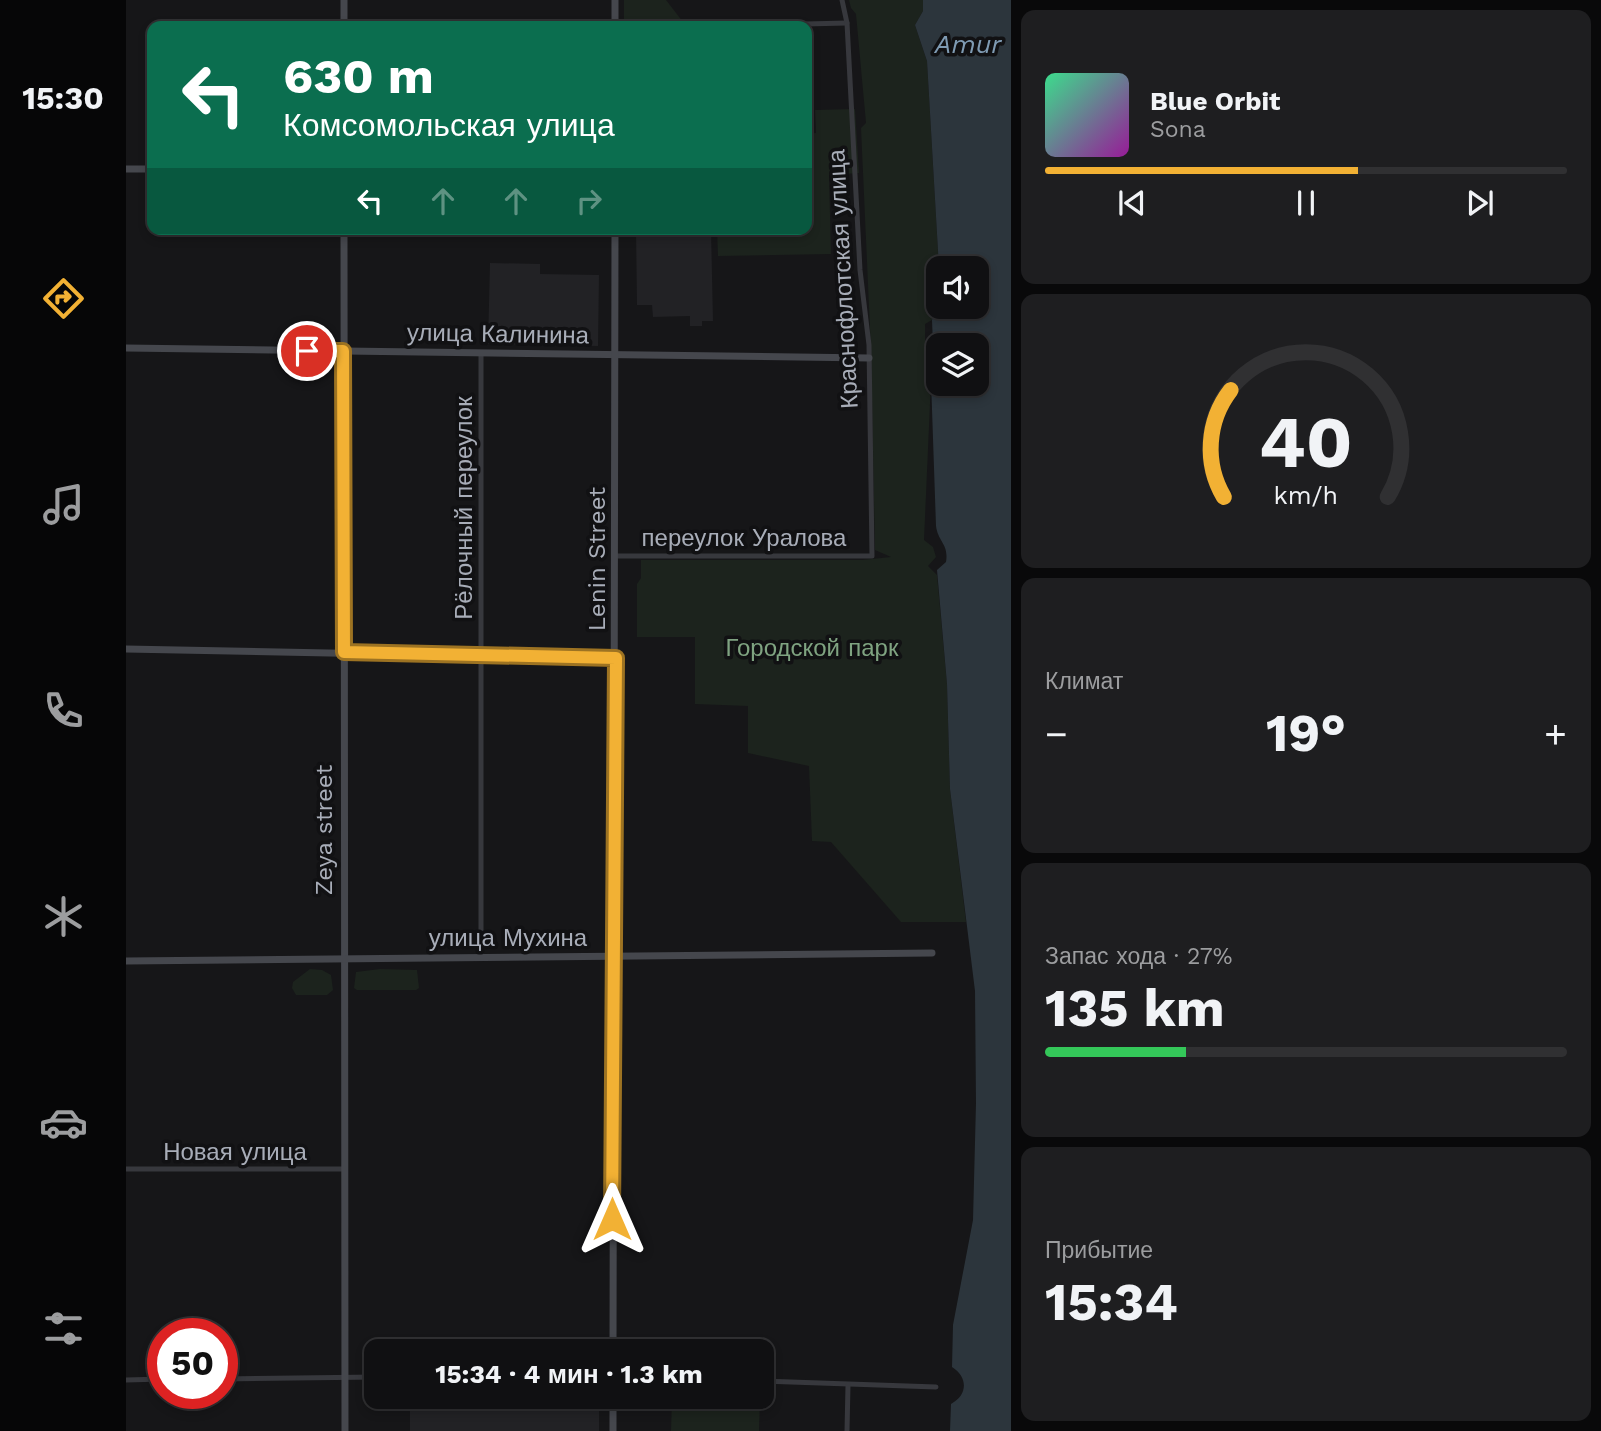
<!DOCTYPE html>
<html lang="ru">
<meta charset="utf-8">
<style>
:root{--surface:#101012;--page:#1e1e20;--text:#f1f3f6;--muted:#9c9d9f;--line:#303032;--accent:#f2b134}
body{margin:0;font-family:"Work Sans",sans-serif;background:var(--page);color:var(--text);height:100vh;display:flex;flex-direction:column;font-size:26px;white-space:nowrap}
*{box-sizing:border-box;margin:0}
p{font-size:23px;color:var(--muted)}
.icon{flex:none;width:38px;height:38px;fill:none;stroke:currentColor;stroke-width:2;stroke-linecap:round;stroke-linejoin:round}
.map{position:relative;flex:1;overflow:hidden}
.side{display:flex;flex-direction:column;gap:10px;padding:10px;background:#09090a;width:590px}
.side>*{flex:none}
.hud{position:absolute;left:21px;top:21px;width:665px;height:214px;border-radius:14px;box-shadow:0 4px 10px #0003,0 0 0 2px var(--line);background:#0b6e4f;color:#fff;overflow:hidden}
.controls{position:absolute;left:800px;top:256px;display:grid;gap:14px}
.controls a{display:grid;place-items:center;width:63px;height:63px;border-radius:14px;background:var(--surface);box-shadow:0 4px 10px #0003,0 0 0 2px var(--line);font-size:35px}
.speed{position:absolute;left:21px;top:1318px;display:flex;gap:14px;font-size:35px;font-weight:700;text-align:center}
.speed>*{display:grid;place-content:center;width:91px;height:91px;border-radius:50%;background:var(--surface);box-shadow:0 4px 10px #0003,0 0 0 2px var(--line);line-height:1}
.speed .limit{border:10px solid #d22;background:#fff;color:#111}
.pin{position:absolute;display:grid;place-items:center;width:60px;height:60px;color:#fff;margin:-30px;border:4px solid #fff;border-radius:50%;box-shadow:0 2px 7px #0007}
.me{position:absolute;width:77px;margin:-38px;rotate:0deg;stroke-linejoin:round;filter:drop-shadow(0 0 5px #0008)}
.turn{display:flex;align-items:center;gap:24px;height:147px;padding:0 21px;font-size:32px}
.turn .icon{width:91px;height:91px;stroke-width:2.5}
.turn b{display:block;font-size:49px;line-height:60px}
.lanes{display:flex;align-items:center;height:66px;padding:0 21px;background:#0003;justify-content:center;gap:35px;direction:ltr}
.lanes .off{opacity:.35}
.big{font-size:52px;font-weight:700;line-height:1.1}
.side .widget{flex:1;display:flex;flex-direction:column;justify-content:center;gap:10px;min-width:0;padding:0 24px;border-radius:14px;background:var(--page)}
.side .dial{align-items:center;gap:0}
.dial svg{height:182px;overflow:visible;fill:none;stroke:var(--line);stroke-width:7;stroke-linecap:round;text-anchor:middle}
.dial text{fill:var(--text);stroke:none}
.song{display:flex;align-items:center;gap:21px}
.cover{width:84px;height:84px;border-radius:10px;background:linear-gradient(135deg,hsl(150 70% 55%),hsl(300 70% 35%))}
.played{height:7px;border-radius:4px;background:linear-gradient(90deg,var(--accent) 60%,var(--line) 60%)}
.keys{display:flex;justify-content:space-around;direction:ltr}
.heat{display:flex;justify-content:space-between;align-items:center;font-size:38px;direction:ltr}
.charge{height:10px;border-radius:5px;background:linear-gradient(90deg,#34c759 27%,var(--line) 0)}
.trip{position:absolute;left:238px;top:1339px;width:410px;height:70px;border-radius:14px;background:var(--surface);box-shadow:0 4px 10px #0003,0 0 0 2px var(--line);font-weight:700;line-height:70px;text-align:center}
main{display:flex;flex:1;min-height:0}
.tab-bar{display:flex;flex-direction:column;width:126px;justify-content:space-around;align-items:center;background:#060607;color:var(--muted)}
.tab-bar .icon{width:49px;height:49px}
.tab-bar .current{color:var(--accent)}
.tab-bar b{font-size:32px;color:var(--text)}
.map>svg:first-child{display:block}
.built{fill:#222225}
.green{fill:#1c231d}
.water{fill:#2c353c}
.lines{fill:none;stroke-linecap:round;stroke-linejoin:round}
.street{stroke:#37383d;stroke-width:5}
.secondary{stroke:#45474d;stroke-width:7}
.route-casing{stroke:#9d7322;stroke-width:18}
.route{stroke:#f2b134;stroke-width:12}
.labels{text-anchor:middle;dominant-baseline:central;stroke-width:7;stroke-linejoin:round;paint-order:stroke}
.street-label{font-size:24px;fill:#a8adb8;stroke:#111113}
.park-label{font-size:24px;fill:#7fa381;stroke:#111113}
.water-label{font-size:26px;font-style:italic;fill:#7f9bb3;stroke:#111113}
</style>
<main>
<nav class="tab-bar">
<b>15:30</b>
<svg class="icon current" aria-label="directions" viewBox="0 0 24 24"><path d="M12 3l9 9-9 9-9-9zM9 14v-3h6M13 9l2 2-2 2"/></svg>
<svg class="icon" aria-label="music" viewBox="0 0 24 24"><path d="M9 18V5l10-2v13"/><circle cx="6" cy="18" r="3"/><circle cx="16" cy="16" r="3"/></svg>
<svg class="icon" aria-label="phone" viewBox="0 0 24 24"><path d="M5 4h4l2 5-3 2q2 4 5 5l2-3 5 2v4C11 20 4 13 5 4z"/></svg>
<svg class="icon" aria-label="climate" viewBox="0 0 24 24"><path d="M12 3v18M4 7l16 10M4 17L20 7"/></svg>
<svg class="icon" aria-label="car" viewBox="0 0 24 24"><path d="M5 17H2v-5l4-1 3-4h7l3 4 3 1v5h-3M9 17h6M6 11h13"/><circle cx="7" cy="17" r="2"/><circle cx="17" cy="17" r="2"/></svg>
<svg class="icon" aria-label="filters" viewBox="0 0 24 24"><path d="M4 7h16M4 17h16"/><circle cx="9" cy="7" r="2"/><circle cx="15" cy="17" r="2"/></svg>
</nav>
<div class="map">
<svg width="886" height="1431" viewBox="0 0 886 1431">
<rect width="100%" height="100%" fill="#161618"/>
<!-- built -->
<g class="built">
<path d="M 510,229 L 585,229 L 587,321 L 576,321 L 576,326 L 564,326 L 564,316 L 527,317 L 526,305 L 511,305 Z"/>
<path d="M 364,263 L 414,264 L 414,274 L 473,275 L 472,346 L 362,344 Z"/>
<rect x="284" y="1397" width="189" height="34"/>
</g>
<!-- green -->
<g class="green">
<path d="M 498,0 L 540,0 L 557,22 L 498,24 Z"/>
<path d="M 723,0 L 797,0 L 797,11 L 789,25 L 801,61 L 813,268 L 812,307 L 806,320 L 799,324 L 799,350 L 812,363 L 812,376 L 805,381 L 798,540 L 807,547 L 810,557 L 802,566 L 811,575 L 821,684 L 824,789 L 840,922 L 775,922 L 705,842 L 686,841 L 683,766 L 622,753 L 622,706 L 569,704 L 569,637 L 511,637 L 511,584 L 515,578 L 515,560 L 736,560 L 765,557 L 749,550 L 745,351 L 735,128 L 740,123 L 730,14 L 725,8 Z"/>
<path d="M 729,109 L 733,173 L 703,175 L 705,254 L 592,256 L 591,229 L 681,229 L 681,134 L 690,133 L 689,110 Z"/>
<path d="M 184,969 L 196,970 L 205,975 L 207,990 L 201,995 L 170,995 L 166,988 L 167,982 Z"/>
<path d="M 254,969 L 291,970 L 293,988 L 290,990 L 231,990 L 228,988 L 230,972 Z"/>
<path d="M 546,1397 L 634,1397 L 633,1431 L 545,1431 Z"/>
</g>
<!-- water -->
<path class="water" d="M 797,0 L 885,0 L 885,1431 L 824,1431 L 825,1404 C 842,1395 842,1377 826,1367 L 827,1325 L 847,1220 L 850,1103 L 849,991 L 824,789 L 821,684 L 811,570 L 820,562 C 823,544 812,542 810,526 L 805,380 L 812,376 L 812,383 L 850,383 L 850,345 L 812,345 L 812,349 L 807,346 L 806,320 L 812,306 L 850,306 L 850,268 L 813,268 L 801,61 L 789,25 L 797,11 Z"/>
<g class="lines">
<!-- street -->
<g class="street">
<path d="M 591,26 L 721,23"/>
<path d="M 490,556 L 746,556 L 743,345 L 734,270 L 721,23 L 716,0"/>
<path d="M 354,656 L 490,658"/>
<path d="M 355,958 L 355,353"/>
<path d="M 0,1169 L 218,1169"/>
<path d="M 96,1379 L 250,1377"/>
<path d="M 0,1380 L 37,1379"/>
<path d="M 635,1381 L 810,1387"/>
<path d="M 721,1431 L 722,1385"/>
</g>
<!-- secondary -->
<g class="secondary">
<path d="M 218,0 L 218,26"/>
<path d="M 489,0 L 489,26"/>
<path d="M 0,169 L 26,169"/>
<path d="M 218,229 L 219,1431"/>
<path d="M 0,348 L 743,358"/>
<path d="M 0,649 L 354,656"/>
<path d="M 0,961 L 806,953"/>
<path d="M 487,1351 L 489,229"/>
<path d="M 487,1431 L 487,1396"/>
</g>
</g>
<g class="lines">
<!-- route casing -->
<g class="route-casing">
<path id="route" d="M 181,351 L 217,351 L 218,652 L 490,658 L 486,1219"/>
</g>
<!-- route -->
<use href="#route" class="route"/>
</g>
<g class="labels">
<!-- street labels -->
<g class="street-label">
<text transform="translate(717 279) rotate(-93)">Краснофлотская улица</text>
<text transform="translate(372 334) rotate(1)">улица Калинина</text>
<text transform="translate(338 508) rotate(-90)">Рёлочный переулок</text>
<text x="618" y="538">переулок Уралова</text>
<text transform="translate(471 559) rotate(-90)">Lenin Street</text>
<text transform="translate(198 830) rotate(-90)">Zeya street</text>
<text x="382" y="938">улица Мухина</text>
<text x="109" y="1152">Новая улица</text>
</g>
<!-- park labels -->
<g class="park-label">
<text x="686" y="648">Городской парк</text>
</g>
<!-- water labels -->
<g class="water-label">
<text x="842" y="44">Amur</text>
</g>
</g>
</svg>
<div class="controls">
<a><svg class="icon" aria-label="sound" viewBox="0 0 24 24"><path d="M4 9h4l5-4v14l-5-4H4zM17 9q2 3 0 6"/></svg></a>
<a><svg class="icon" aria-label="layers" viewBox="0 0 24 24"><path d="M12 4l9 5-9 5-9-5zM3 14l9 5 9-5"/></svg></a>
</div>
<div class="speed"><div class="limit">50</div></div>
<div class="pin" style="left:181px;top:351px;background:#d93025"><svg class="icon" aria-label="arrive" viewBox="0 0 24 24"><path d="M6 21V4h12l-3 4 3 4H6"/></svg></div>
<svg class="me" style="left:486px;top:1219px" viewBox="-20 -20 40 40"><path d="M0-17L14 15 0 8-14 15z" fill="#f2b134" stroke="#fff" stroke-width="4"/></svg>
<div class="trip">15:34 · 4 мин · 1.3 km</div>
<div class="hud">
<div class="turn"><svg class="icon" aria-label="left" viewBox="0 0 24 24"><path d="M17 20v-9H6M10 6l-5 5 5 5"/></svg><div><b>630 m</b>Комсомольская улица</div></div>
<div class="lanes"><svg class="icon" aria-label="left" viewBox="0 0 24 24"><path d="M17 20v-9H6M10 6l-5 5 5 5"/></svg><svg class="icon off" aria-label="ahead" viewBox="0 0 24 24"><path d="M12 20V5M6 11l6-6 6 6"/></svg><svg class="icon off" aria-label="ahead" viewBox="0 0 24 24"><path d="M12 20V5M6 11l6-6 6 6"/></svg><svg class="icon off" aria-label="right" viewBox="0 0 24 24"><path d="M7 20v-9h11M14 6l5 5-5 5"/></svg></div>
</div>
</div>
<section class="side">
<div class="widget">
<div class="song"><i class="cover"></i><div><b>Blue Orbit</b><p>Sona</p></div></div>
<div class="played"></div>
<div class="keys"><svg class="icon" aria-label="previous" viewBox="0 0 24 24"><path d="M18 5L8 12l10 7zM5 5v14"/></svg><svg class="icon" aria-label="pause" viewBox="0 0 24 24"><path d="M8 5v14M16 5v14"/></svg><svg class="icon" aria-label="next" viewBox="0 0 24 24"><path d="M6 5l10 7-10 7zM19 5v14"/></svg></div>
</div>
<div class="widget dial"><svg viewBox="0 0 100 80">
<path d="M14 69A42 42 0 1 1 86 69"/>
<path d="M14 69A42 42 0 0 1 17 22" stroke="#f2b134"/>
<text x="50" y="56" font-size="32" font-weight="700">40</text>
<text x="50" y="72" font-size="11">km/h</text>
</svg></div>
<div class="widget"><p>Климат</p>
<div class="heat"><a>−</a><b class="big">19°</b><a>+</a></div>
</div>
<div class="widget"><p>Запас хода · 27%</p><b class="big">135 km</b><div class="charge"></div></div>
<div class="widget"><p>Прибытие</p><b class="big">15:34</b></div>
</section>
</main>
